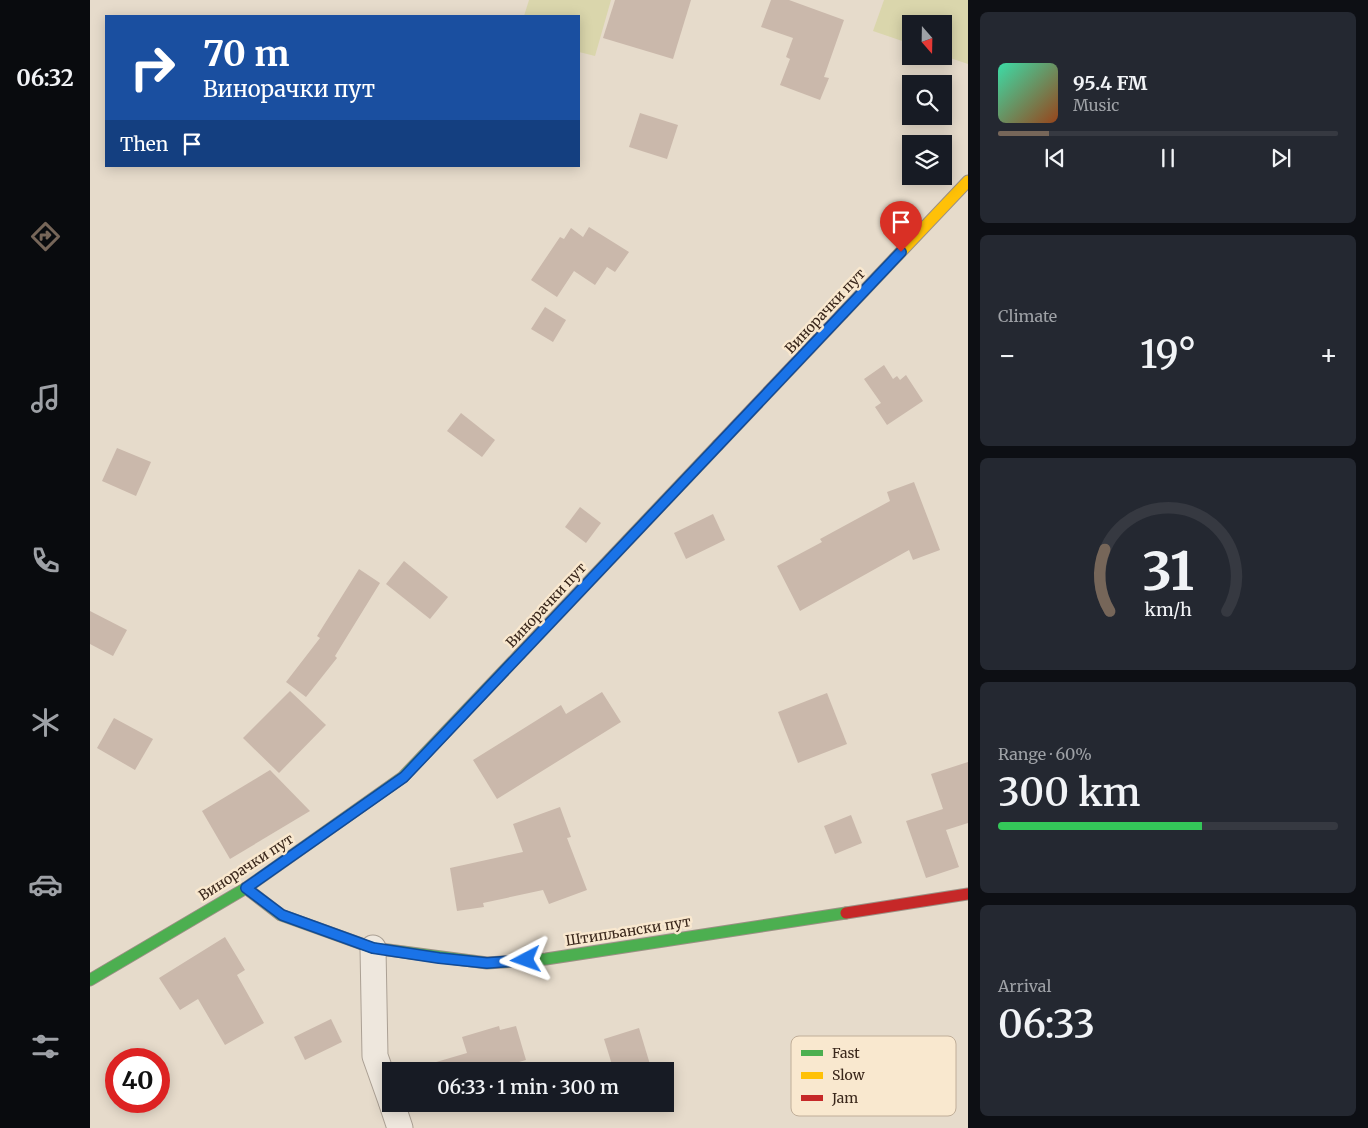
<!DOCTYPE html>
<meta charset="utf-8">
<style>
:root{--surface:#171b24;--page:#242831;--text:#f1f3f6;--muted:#9ea1a6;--line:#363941;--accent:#766659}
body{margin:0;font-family:Merriweather,serif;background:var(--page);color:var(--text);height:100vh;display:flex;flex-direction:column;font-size:19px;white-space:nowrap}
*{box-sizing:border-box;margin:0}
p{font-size:16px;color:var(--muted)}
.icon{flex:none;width:28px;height:28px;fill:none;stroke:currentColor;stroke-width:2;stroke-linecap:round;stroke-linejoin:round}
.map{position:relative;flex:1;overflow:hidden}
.sheet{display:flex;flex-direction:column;gap:12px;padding:12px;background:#0d0f14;width:400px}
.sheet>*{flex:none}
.top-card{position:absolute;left:15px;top:15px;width:475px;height:152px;border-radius:0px;box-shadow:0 2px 12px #0003;background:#1a4fa0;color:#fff;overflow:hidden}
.needle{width:32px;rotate:160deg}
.buttons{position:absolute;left:812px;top:15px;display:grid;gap:10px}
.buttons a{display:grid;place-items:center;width:50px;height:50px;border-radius:0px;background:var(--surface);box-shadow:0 2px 12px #0003;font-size:25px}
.speed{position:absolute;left:15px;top:1048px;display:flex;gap:10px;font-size:25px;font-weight:700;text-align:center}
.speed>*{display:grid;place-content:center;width:65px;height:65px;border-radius:50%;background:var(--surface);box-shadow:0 2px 12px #0003;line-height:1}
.speed .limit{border:8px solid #d22;background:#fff;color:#111}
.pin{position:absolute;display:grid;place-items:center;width:42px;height:42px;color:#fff;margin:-51px -21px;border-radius:50% 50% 50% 0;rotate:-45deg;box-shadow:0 0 5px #0007}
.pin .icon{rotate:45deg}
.me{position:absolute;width:55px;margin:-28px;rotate:266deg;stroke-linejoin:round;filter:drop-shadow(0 0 4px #0008)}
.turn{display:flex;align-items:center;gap:18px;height:105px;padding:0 15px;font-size:22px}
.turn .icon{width:65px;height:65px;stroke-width:2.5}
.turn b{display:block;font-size:35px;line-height:42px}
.then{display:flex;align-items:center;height:48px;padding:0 15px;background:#0003;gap:10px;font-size:19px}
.big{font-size:38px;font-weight:600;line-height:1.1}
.sheet .tile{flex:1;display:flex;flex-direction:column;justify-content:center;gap:8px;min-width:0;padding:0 18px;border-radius:8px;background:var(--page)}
.sheet .dial{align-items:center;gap:0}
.dial svg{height:130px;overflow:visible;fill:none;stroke:var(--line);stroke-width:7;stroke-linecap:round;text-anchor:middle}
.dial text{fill:var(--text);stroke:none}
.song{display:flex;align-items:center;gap:15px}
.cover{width:60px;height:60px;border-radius:8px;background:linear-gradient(135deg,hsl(160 70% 55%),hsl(20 70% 35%))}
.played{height:5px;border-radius:2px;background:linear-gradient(90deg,var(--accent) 15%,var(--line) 15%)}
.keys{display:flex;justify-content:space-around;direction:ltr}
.heat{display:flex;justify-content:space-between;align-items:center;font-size:28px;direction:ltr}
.charge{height:8px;border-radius:4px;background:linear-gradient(90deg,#34c759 60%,var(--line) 0)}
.trip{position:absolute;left:292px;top:1062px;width:292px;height:50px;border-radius:0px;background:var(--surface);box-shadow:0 2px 12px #0003;font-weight:600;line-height:50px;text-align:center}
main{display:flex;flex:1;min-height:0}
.tab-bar{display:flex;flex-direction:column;width:90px;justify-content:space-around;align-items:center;background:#090b0e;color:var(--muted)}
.tab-bar .icon{width:35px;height:35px}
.tab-bar .current{color:var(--accent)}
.tab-bar b{font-size:22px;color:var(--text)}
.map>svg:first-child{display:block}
.green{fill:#dad6ac}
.building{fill:#cab8ab}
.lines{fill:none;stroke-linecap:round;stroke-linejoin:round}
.street-casing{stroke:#aba094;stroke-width:27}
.fast-casing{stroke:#9b9084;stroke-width:13}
.slow-casing{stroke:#9b9084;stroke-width:13}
.jam-casing{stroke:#9b9084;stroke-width:13}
.street{stroke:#eee7dd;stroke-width:25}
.fast{stroke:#4caf50;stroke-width:11}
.slow{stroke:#ffc107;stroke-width:11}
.jam{stroke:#c62828;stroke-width:11}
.route-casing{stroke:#114b97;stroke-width:12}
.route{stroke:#1a73e8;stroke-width:9}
.labels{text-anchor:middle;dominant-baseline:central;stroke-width:5;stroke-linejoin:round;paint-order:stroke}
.street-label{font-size:14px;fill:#3a271b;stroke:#f9e8cf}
.key{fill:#f9e8cf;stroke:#c0ae99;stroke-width:1}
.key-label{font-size:14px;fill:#3a271b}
</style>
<main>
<nav class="tab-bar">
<b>06:32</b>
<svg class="icon current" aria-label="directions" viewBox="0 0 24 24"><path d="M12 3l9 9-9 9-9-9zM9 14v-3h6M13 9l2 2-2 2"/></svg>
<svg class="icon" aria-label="music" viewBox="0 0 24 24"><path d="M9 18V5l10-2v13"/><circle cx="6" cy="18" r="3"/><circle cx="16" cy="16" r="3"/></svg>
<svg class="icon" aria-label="phone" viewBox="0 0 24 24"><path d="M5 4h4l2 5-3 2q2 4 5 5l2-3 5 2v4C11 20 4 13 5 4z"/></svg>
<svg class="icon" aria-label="climate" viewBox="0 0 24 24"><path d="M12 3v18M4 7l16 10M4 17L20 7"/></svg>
<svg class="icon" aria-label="car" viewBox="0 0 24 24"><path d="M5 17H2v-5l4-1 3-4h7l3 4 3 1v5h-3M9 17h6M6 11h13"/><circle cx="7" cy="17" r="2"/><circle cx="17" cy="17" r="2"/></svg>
<svg class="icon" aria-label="filters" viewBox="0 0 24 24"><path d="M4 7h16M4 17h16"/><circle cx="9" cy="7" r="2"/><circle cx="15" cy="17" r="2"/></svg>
</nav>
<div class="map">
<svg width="878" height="1128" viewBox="0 0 878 1128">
<rect width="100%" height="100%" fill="#e6dbcb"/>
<!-- green -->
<g class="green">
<path d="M 439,0 L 521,0 L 505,56 L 489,52 L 489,16 L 434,16 Z"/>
<path d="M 794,0 L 878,0 L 878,64 L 854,56 L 854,24 L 821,24 L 821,44 L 783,31 Z"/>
</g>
<!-- building -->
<g class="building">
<path d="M 525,0 L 601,0 L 583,59 L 513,38 Z"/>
<path d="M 681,0 L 699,0 L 754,20 L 734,77 L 739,78 L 730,100 L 690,85 L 700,59 L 696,57 L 703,38 L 671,27 Z"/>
<path d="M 550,113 L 588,125 L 577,159 L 539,147 Z"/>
<path d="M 499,227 L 539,252 L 525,272 L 517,267 L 505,285 L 484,271 L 467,297 L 441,280 L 470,237 L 474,239 L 481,228 L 493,237 Z"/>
<path d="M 455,307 L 476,320 L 463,342 L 441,329 Z"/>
<path d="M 794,365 L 803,379 L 807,376 L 810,380 L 816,375 L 833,401 L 797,425 L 785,407 L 791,403 L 774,379 Z"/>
<path d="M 371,413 L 405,440 L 392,457 L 357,431 Z"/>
<path d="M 27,448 L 61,462 L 46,496 L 12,481 Z"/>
<path d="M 824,482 L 850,550 L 823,560 L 819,550 L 710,611 L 687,566 L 732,542 L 730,539 L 800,501 L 797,492 Z"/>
<path d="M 490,507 L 511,523 L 496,543 L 475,527 Z"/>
<path d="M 623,514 L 635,540 L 596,559 L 584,533 Z"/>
<path d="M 314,561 L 358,597 L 340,619 L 296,584 Z"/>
<path d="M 269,569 L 290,583 L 245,656 L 247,658 L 216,697 L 196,682 L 230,638 L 227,636 Z"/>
<path d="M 0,611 L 37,630 L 23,656 L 0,644 Z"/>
<path d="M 200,691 L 236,725 L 189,773 L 153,738 Z"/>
<path d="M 512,692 L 531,722 L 407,799 L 383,760 L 471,705 L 476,714 Z"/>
<path d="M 737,693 L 757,744 L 708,763 L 688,712 Z"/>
<path d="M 24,718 L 63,739 L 45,770 L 7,748 Z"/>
<path d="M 878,762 L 878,823 L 856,830 L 869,867 L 836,878 L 816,821 L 853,809 L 841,774 Z"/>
<path d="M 180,770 L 220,811 L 140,859 L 112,811 Z"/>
<path d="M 470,807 L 481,837 L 477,838 L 497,890 L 459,904 L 453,890 L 393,903 L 394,907 L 367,911 L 360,868 L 433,852 L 423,824 Z"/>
<path d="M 761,815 L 772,843 L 745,854 L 734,826 Z"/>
<path d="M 135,937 L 155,970 L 147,975 L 174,1023 L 135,1045 L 108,999 L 90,1010 L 69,978 Z"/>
<path d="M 241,1019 L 252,1042 L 215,1060 L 204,1037 Z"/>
<path d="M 409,1026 L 410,1030 L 426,1026 L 436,1060 L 422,1064 L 423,1067 L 406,1071 L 337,1071 L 336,1065 L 377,1053 L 372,1037 Z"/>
<path d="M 549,1028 L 562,1071 L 524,1071 L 514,1039 Z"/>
</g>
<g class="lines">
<!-- street casing -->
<g class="street-casing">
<g id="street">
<path d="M 283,948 L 285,1056 L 301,1101"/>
<path d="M 302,1104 L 310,1128"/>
</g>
</g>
<!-- fast casing -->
<g class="fast-casing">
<g id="fast">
<path d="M 156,888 L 191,915 L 283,948 L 397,963 L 456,959 L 756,913"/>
<path d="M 0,980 L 156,888 L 313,777 L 430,654"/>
</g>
</g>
<!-- slow casing -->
<g class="slow-casing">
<g id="slow">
<path d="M 753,313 L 878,181"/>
<path d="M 430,654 L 628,445"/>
</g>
</g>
<!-- jam casing -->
<g class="jam-casing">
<g id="jam">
<path d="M 628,445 L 753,313"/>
<path d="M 756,913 L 878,894"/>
</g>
</g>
<!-- street -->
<use href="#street" class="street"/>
<!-- fast -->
<use href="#fast" class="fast"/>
<!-- slow -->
<use href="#slow" class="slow"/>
<!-- jam -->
<use href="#jam" class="jam"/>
</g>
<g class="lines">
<!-- route casing -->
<g class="route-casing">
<path id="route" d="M 436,960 L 397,963 L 349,958 L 283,948 L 192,915 L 156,888 L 314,777 L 811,252"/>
</g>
<!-- route -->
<use href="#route" class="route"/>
</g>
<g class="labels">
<!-- street labels -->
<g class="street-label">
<text transform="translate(735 311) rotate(-47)">Винорачки пут</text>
<text transform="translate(456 605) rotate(-47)">Винорачки пут</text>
<text transform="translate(156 867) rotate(-33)">Винорачки пут</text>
<text transform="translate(538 931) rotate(-9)">Штипљански пут</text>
</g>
</g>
<!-- legend -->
<rect x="701" y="1036" width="165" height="80" rx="8" class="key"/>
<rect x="711" y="1050" width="22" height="6" fill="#4caf50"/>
<rect x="711" y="1072" width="22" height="7" fill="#ffc107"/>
<rect x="711" y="1095" width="22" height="6" fill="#c62828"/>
<g class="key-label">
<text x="742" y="1058">Fast</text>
<text x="742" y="1080">Slow</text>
<text x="742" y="1103">Jam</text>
</g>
</svg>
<div class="buttons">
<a><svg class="needle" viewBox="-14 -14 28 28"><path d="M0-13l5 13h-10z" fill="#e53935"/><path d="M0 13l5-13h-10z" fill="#9ea1a6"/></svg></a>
<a><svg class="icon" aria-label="search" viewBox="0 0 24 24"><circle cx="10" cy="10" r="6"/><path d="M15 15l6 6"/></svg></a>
<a><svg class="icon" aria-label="layers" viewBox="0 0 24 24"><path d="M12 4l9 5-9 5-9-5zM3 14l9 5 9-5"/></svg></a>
</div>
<div class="speed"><div class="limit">40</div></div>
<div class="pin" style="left:811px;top:252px;background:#d93025"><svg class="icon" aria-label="arrive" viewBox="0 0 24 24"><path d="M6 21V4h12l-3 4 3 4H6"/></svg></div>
<svg class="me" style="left:436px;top:960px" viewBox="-20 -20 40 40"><path d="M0-17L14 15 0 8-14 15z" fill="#1a73e8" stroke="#fff" stroke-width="4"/></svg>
<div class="trip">06:33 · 1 min · 300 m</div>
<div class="top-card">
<div class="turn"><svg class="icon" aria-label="right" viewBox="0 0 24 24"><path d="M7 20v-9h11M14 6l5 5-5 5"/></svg><div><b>70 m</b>Винорачки пут</div></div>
<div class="then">Then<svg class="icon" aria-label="arrive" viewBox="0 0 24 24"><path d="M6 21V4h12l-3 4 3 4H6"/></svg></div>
</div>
</div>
<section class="sheet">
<div class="tile">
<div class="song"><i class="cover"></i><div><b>95.4 FM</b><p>Music</p></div></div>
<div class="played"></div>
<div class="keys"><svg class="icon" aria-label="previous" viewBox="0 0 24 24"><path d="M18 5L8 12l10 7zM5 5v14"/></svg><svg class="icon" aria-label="pause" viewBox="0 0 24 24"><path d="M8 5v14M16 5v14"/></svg><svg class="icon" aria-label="next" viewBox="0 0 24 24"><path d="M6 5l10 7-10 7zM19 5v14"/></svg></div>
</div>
<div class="tile"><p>Climate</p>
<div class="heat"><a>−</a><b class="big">19°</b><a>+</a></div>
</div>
<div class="tile dial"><svg viewBox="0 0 100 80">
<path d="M14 69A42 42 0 1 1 86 69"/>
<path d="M14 69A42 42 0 0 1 11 31" stroke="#766659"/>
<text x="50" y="56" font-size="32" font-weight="700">31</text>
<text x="50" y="72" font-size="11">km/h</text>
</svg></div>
<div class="tile"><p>Range · 60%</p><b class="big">300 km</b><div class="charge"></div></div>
<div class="tile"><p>Arrival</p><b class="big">06:33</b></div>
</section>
</main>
